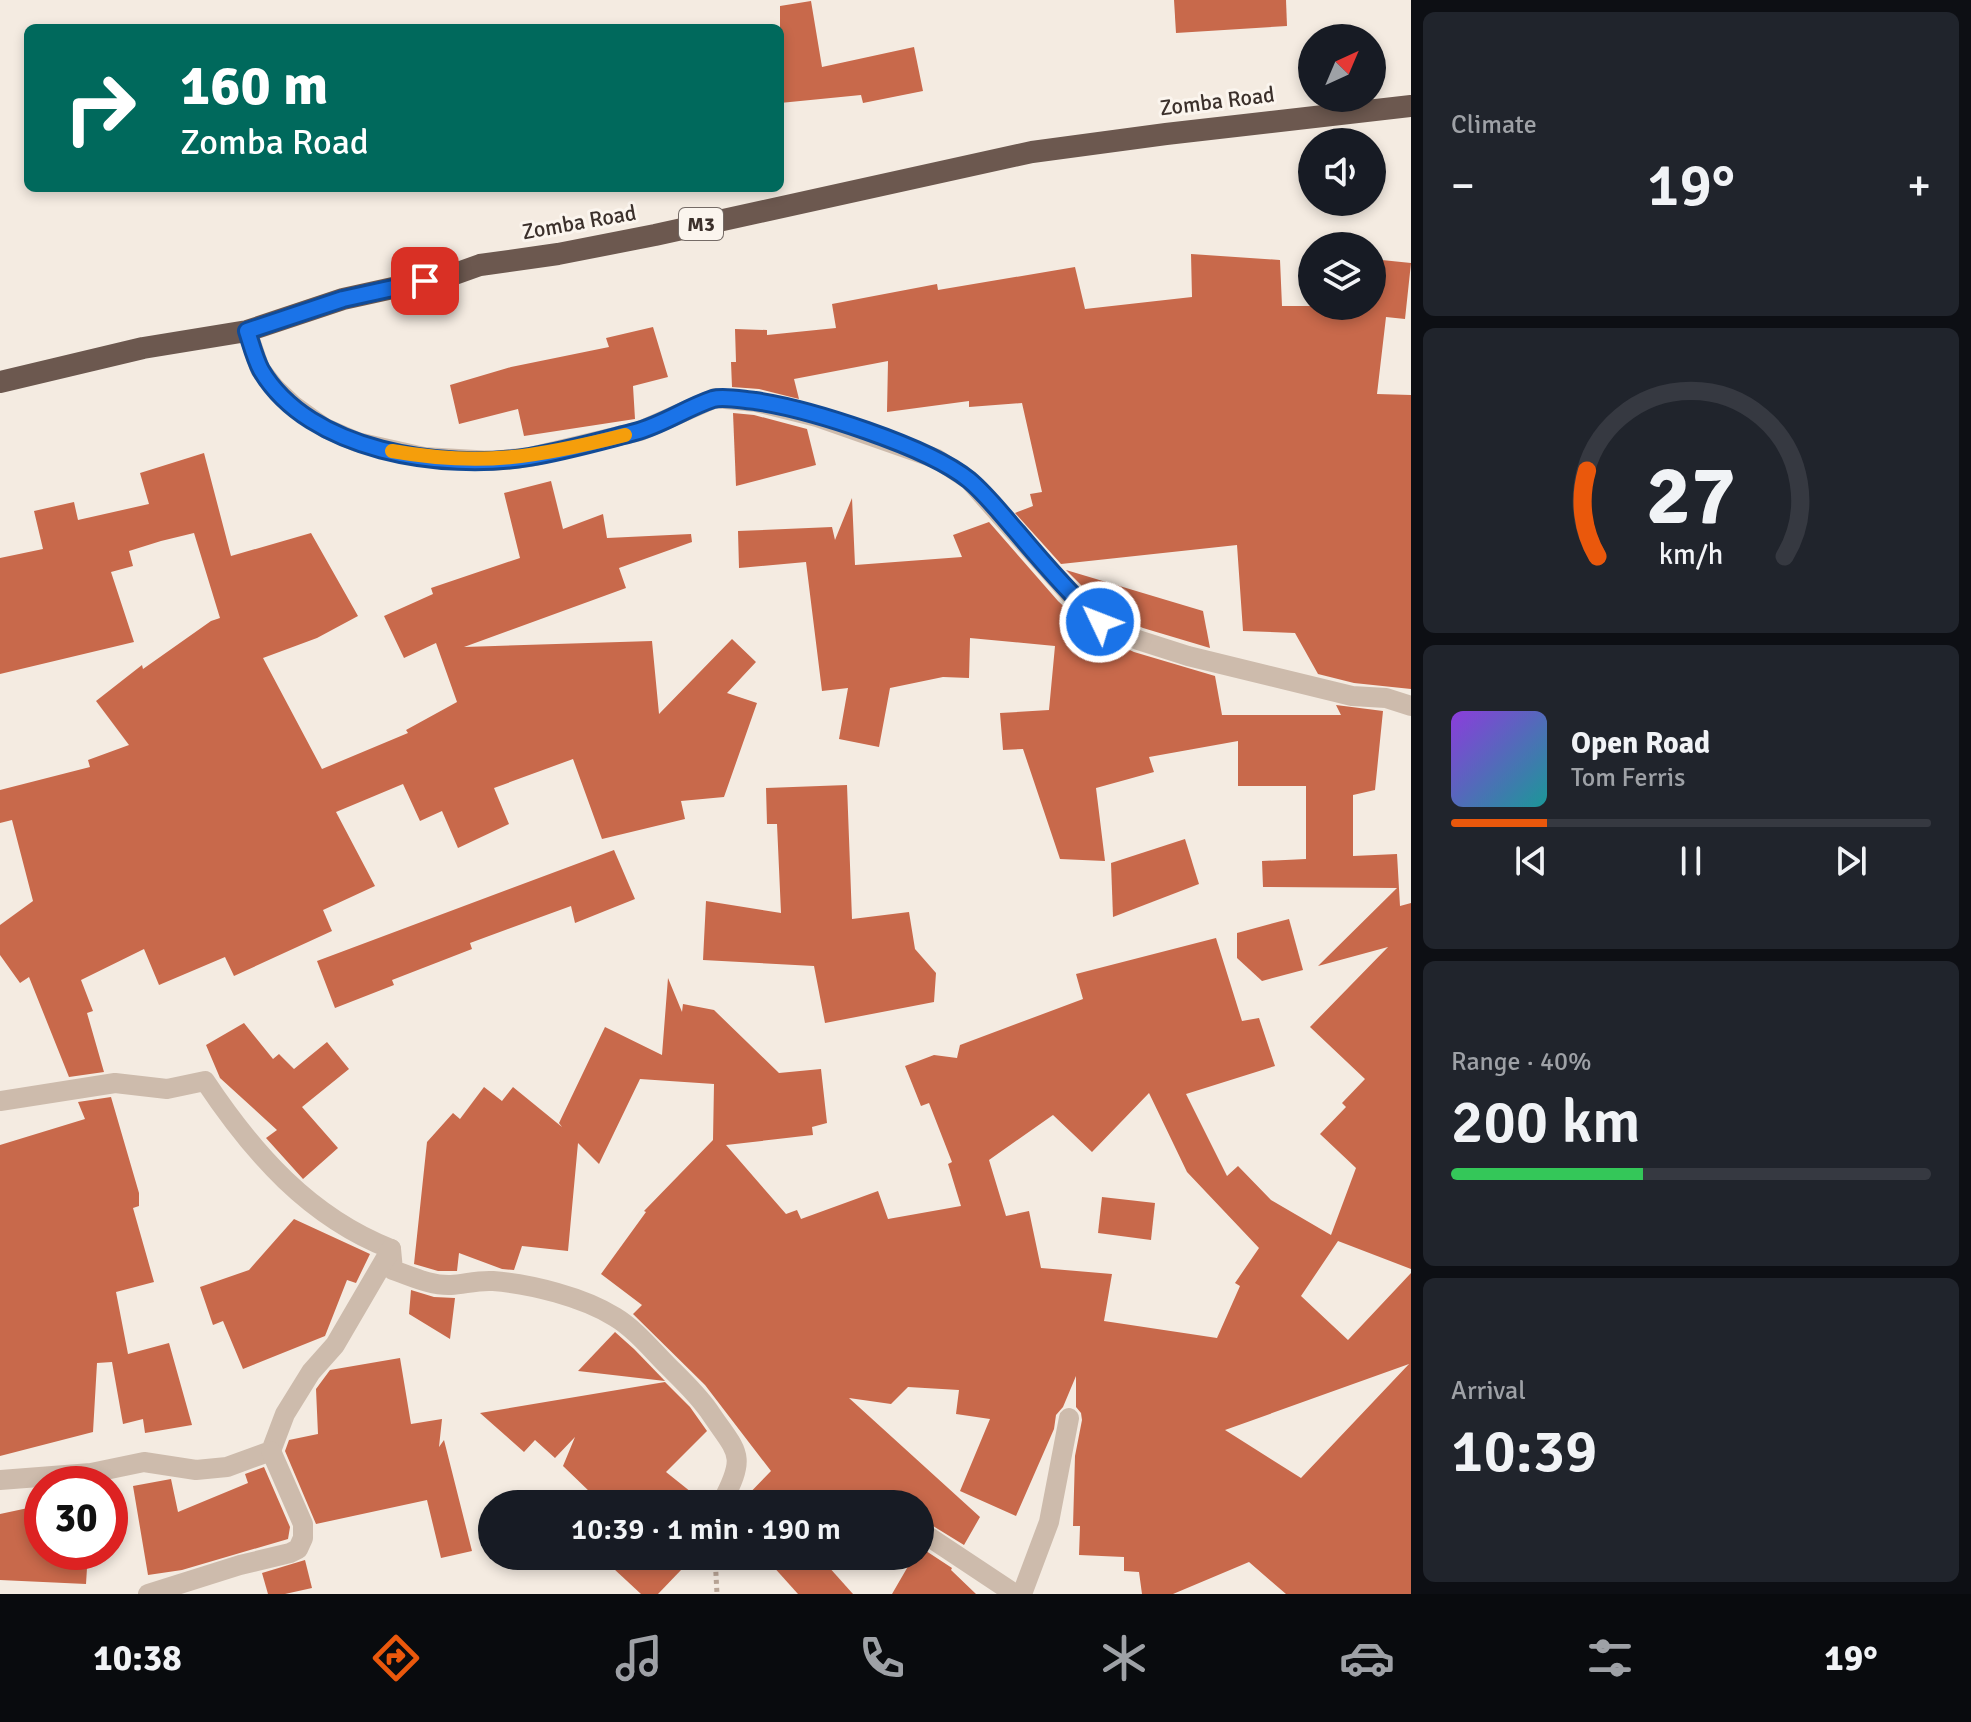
<!DOCTYPE html>
<meta charset="utf-8">
<style>
:root{--surface:#171b24;--page:#20242c;--text:#f1f3f6;--muted:#9ea1a6;--line:#363941;--accent:#ea580c}
body{margin:0;font-family:Signika,sans-serif;background:var(--page);color:var(--text);height:100vh;display:flex;flex-direction:column;font-size:30px;white-space:nowrap}
*{box-sizing:border-box;margin:0}
p{font-size:26px;color:var(--muted)}
.icon{flex:none;width:44px;height:44px;fill:none;stroke:currentColor;stroke-width:2;stroke-linecap:round;stroke-linejoin:round}
.map{position:relative;flex:1;overflow:hidden}
.panel{display:flex;flex-direction:column;gap:12px;padding:12px;background:#0d0f14;width:560px}
.panel>*{flex:none}
.top-card{position:absolute;left:24px;top:24px;width:760px;height:168px;border-radius:12px;box-shadow:0 4px 12px #0003;background:#00695c;color:#fff;overflow:hidden}
.needle{width:52px;rotate:44deg}
.fabs{position:absolute;left:1298px;top:24px;display:grid;gap:16px}
.fabs a{display:grid;place-items:center;width:88px;height:88px;border-radius:50%;background:var(--surface);box-shadow:0 4px 12px #0003;font-size:40px}
.speed{position:absolute;left:24px;top:1466px;display:flex;gap:16px;font-size:40px;font-weight:700;text-align:center}
.speed>*{display:grid;place-content:center;width:104px;height:104px;border-radius:50%;background:var(--surface);box-shadow:0 4px 12px #0003;line-height:1}
.speed .limit{border:12px solid #d22;background:#fff;color:#111}
.pin{position:absolute;display:grid;place-items:center;width:68px;height:68px;color:#fff;margin:-34px;border-radius:16px;box-shadow:0 4px 12px #0006}
.me{position:absolute;width:88px;margin:-44px;rotate:313deg;stroke-linejoin:round;filter:drop-shadow(0 0 6px #0008)}
.turn{display:flex;align-items:center;gap:28px;height:168px;padding:0 24px;font-size:36px}
.turn .icon{width:104px;height:104px;stroke-width:2.5}
.turn b{display:block;font-size:56px;line-height:68px}
.big{font-size:60px;font-weight:600;line-height:1.1}
.panel .card{flex:1;display:flex;flex-direction:column;justify-content:center;gap:12px;min-width:0;padding:0 28px;border-radius:12px;background:var(--page)}
.panel .dial{align-items:center;gap:0}
.dial svg{height:208px;overflow:visible;fill:none;stroke:var(--line);stroke-width:7;stroke-linecap:round;text-anchor:middle}
.dial text{fill:var(--text);stroke:none}
.song{display:flex;align-items:center;gap:24px}
.cover{width:96px;height:96px;border-radius:12px;background:linear-gradient(135deg,hsl(270 70% 55%),hsl(180 70% 35%))}
.played{height:8px;border-radius:4px;background:linear-gradient(90deg,var(--accent) 20%,var(--line) 20%)}
.keys{display:flex;justify-content:space-around;direction:ltr}
.heat{display:flex;justify-content:space-between;align-items:center;font-size:44px;direction:ltr}
.charge{height:12px;border-radius:6px;background:linear-gradient(90deg,#34c759 40%,var(--line) 0)}
.trip{position:absolute;left:478px;top:1490px;width:456px;height:80px;border-radius:40px;background:var(--surface);box-shadow:0 4px 12px #0003;font-weight:600;line-height:80px;text-align:center}
.menu{display:flex;height:128px;justify-content:space-around;align-items:center;background:#090b0e;color:var(--muted)}
.menu .icon{width:56px;height:56px}
.menu .active{color:var(--accent)}
.menu b{font-size:36px;color:var(--text)}
main{display:flex;flex:1;min-height:0}
.map>svg:first-child{display:block}
.building{fill:#c8694b;fill-rule:evenodd}
.lines{fill:none;stroke-linecap:round;stroke-linejoin:round}
.path{stroke:#b9a596;stroke-width:5;stroke-dasharray:4 4;stroke-linecap:butt}
.minor{stroke:#cdbbac;stroke-width:20}
.trunk{stroke:#6c584f;stroke-width:22}
.route-casing{stroke:#114b97;stroke-width:20}
.route{stroke:#1a73e8;stroke-width:14}
.slow{stroke:#f59e0b;stroke-width:14}
.labels{text-anchor:middle;dominant-baseline:central;stroke-width:6;stroke-linejoin:round;paint-order:stroke}
.shield{fill:#fbf5ee;stroke:#756b66;stroke-width:2}
.shield-label{font-size:20px;font-weight:bold;fill:#3b302b}
.street-label{font-size:22px;fill:#3b302b;stroke:#fbf5ee}
</style>
<main>
<div class="map">
<svg width="1411" height="1594" viewBox="0 0 1411 1594">
<rect width="100%" height="100%" fill="#f4ebe1"/>
<!-- building -->
<g class="building">
<path d="M 1174,0 L 1286,0 L 1287,26 L 1176,33 Z"/>
<path d="M 811,1 L 822,67 L 914,47 L 923,91 L 863,103 L 861,95 L 780,103 L 780,6 Z"/>
<path d="M 1191,254 L 1280,260 L 1282,306 L 1372,306 L 1372,259 L 1411,263 L 1405,319 L 1386,317 L 1377,394 L 1411,395 L 1411,689 L 1354,683 L 1318,674 L 1295,633 L 1243,631 L 1237,545 L 1061,564 L 1015,513 L 1033,506 L 1030,494 L 1042,492 L 1022,403 L 969,407 L 969,401 L 887,412 L 888,361 L 794,379 L 799,399 L 759,389 L 732,387 L 731,362 L 736,362 L 735,329 L 767,330 L 767,335 L 836,328 L 832,304 L 937,284 L 938,290 L 1075,267 L 1085,309 L 1192,297 Z"/>
<path d="M 653,327 L 668,377 L 633,386 L 635,419 L 524,436 L 518,409 L 459,424 L 450,385 L 511,367 L 609,347 L 606,338 Z"/>
<path d="M 733,413 L 754,415 L 807,429 L 816,465 L 736,486 Z"/>
<path d="M 204,453 L 231,556 L 311,533 L 358,616 L 317,638 L 263,658 L 322,769 L 408,733 L 406,730 L 457,702 L 436,643 L 404,658 L 384,616 L 433,594 L 431,588 L 520,558 L 504,493 L 551,481 L 563,529 L 603,514 L 607,538 L 691,534 L 692,542 L 619,568 L 626,588 L 464,647 L 652,641 L 659,714 L 732,639 L 756,662 L 727,693 L 757,703 L 724,797 L 681,801 L 685,819 L 602,839 L 573,759 L 494,788 L 509,824 L 458,848 L 442,811 L 420,821 L 403,784 L 336,812 L 375,886 L 323,910 L 332,931 L 234,976 L 225,957 L 159,985 L 144,949 L 81,980 L 93,1011 L 87,1013 L 104,1072 L 69,1077 L 29,977 L 20,983 L 0,955 L 0,925 L 33,901 L 12,820 L 0,823 L 0,790 L 90,767 L 88,760 L 129,745 L 96,701 L 142,665 L 143,669 L 211,621 L 220,618 L 194,533 L 161,541 L 129,551 L 133,566 L 111,572 L 134,642 L 0,674 L 0,558 L 43,549 L 34,511 L 74,502 L 78,520 L 149,504 L 140,473 Z"/>
<path d="M 852,498 L 855,565 L 962,557 L 953,535 L 989,522 L 1058,601 L 1091,632 L 1134,652 L 1215,676 L 1222,715 L 1341,715 L 1336,705 L 1383,711 L 1375,790 L 1353,795 L 1353,856 L 1397,854 L 1400,906 L 1411,903 L 1411,1269 L 1338,1241 L 1301,1296 L 1348,1340 L 1411,1273 L 1411,1594 L 1286,1594 L 1249,1562 L 1173,1594 L 1142,1594 L 1139,1572 L 1124,1571 L 1124,1557 L 1079,1555 L 1080,1526 L 1073,1526 L 1075,1456 L 1082,1420 L 1081,1413 L 1076,1407 L 1076,1376 L 1063,1407 L 1056,1415 L 1054,1429 L 1016,1516 L 960,1491 L 990,1419 L 956,1414 L 959,1390 L 908,1387 L 891,1404 L 849,1398 L 980,1517 L 964,1545 L 920,1518 L 920,1504 L 739,1504 L 771,1471 L 705,1385 L 633,1314 L 642,1305 L 601,1274 L 646,1212 L 644,1211 L 713,1140 L 714,1084 L 640,1079 L 599,1164 L 578,1143 L 568,1251 L 522,1246 L 514,1270 L 502,1269 L 459,1253 L 457,1271 L 438,1271 L 414,1264 L 427,1142 L 453,1113 L 460,1119 L 484,1087 L 502,1101 L 513,1087 L 562,1127 L 559,1123 L 605,1027 L 662,1055 L 668,978 L 682,1012 L 683,1004 L 714,1010 L 779,1073 L 821,1069 L 827,1123 L 812,1127 L 813,1135 L 726,1145 L 786,1214 L 797,1210 L 801,1219 L 878,1191 L 888,1219 L 961,1206 L 948,1164 L 952,1162 L 929,1103 L 921,1106 L 905,1066 L 934,1055 L 957,1058 L 960,1045 L 1083,999 L 1076,974 L 1216,938 L 1242,1021 L 1259,1018 L 1275,1066 L 1186,1094 L 1227,1176 L 1238,1166 L 1271,1200 L 1331,1235 L 1356,1168 L 1320,1134 L 1346,1107 L 1342,1103 L 1365,1079 L 1310,1027 L 1388,947 L 1318,966 L 1397,888 L 1263,887 L 1262,861 L 1306,859 L 1306,786 L 1238,786 L 1238,741 L 1149,757 L 1154,772 L 1096,788 L 1105,861 L 1060,859 L 1023,749 L 1003,750 L 1000,713 L 1049,710 L 1055,646 L 970,638 L 969,678 L 943,677 L 890,688 L 879,747 L 839,739 L 848,688 L 822,691 L 806,562 L 739,568 L 738,531 L 832,527 L 835,540 ZM 1149,1093 L 1187,1172 L 1259,1248 L 1235,1283 L 1240,1286 L 1217,1338 L 1104,1321 L 1112,1274 L 1041,1268 L 1029,1211 L 1006,1216 L 989,1160 L 1053,1115 L 1092,1152 ZM 1409,1364 L 1301,1478 L 1225,1430 Z"/>
<path d="M 1066,570 L 1203,611 L 1210,648 L 1143,628 L 1107,611 Z"/>
<path d="M 847,785 L 852,919 L 909,912 L 915,949 L 936,973 L 934,1002 L 825,1023 L 814,966 L 703,960 L 706,901 L 781,913 L 777,824 L 767,824 L 766,788 Z"/>
<path d="M 1185,839 L 1199,884 L 1113,917 L 1111,863 Z"/>
<path d="M 614,850 L 635,899 L 575,923 L 571,906 L 470,943 L 472,949 L 392,980 L 394,985 L 335,1008 L 317,961 Z"/>
<path d="M 1289,919 L 1303,970 L 1262,981 L 1237,958 L 1237,933 Z"/>
<path d="M 244,1023 L 273,1059 L 279,1054 L 294,1069 L 327,1042 L 349,1069 L 302,1107 L 338,1148 L 303,1179 L 266,1138 L 277,1130 L 220,1078 L 206,1045 Z"/>
<path d="M 111,1097 L 139,1193 L 139,1206 L 133,1208 L 154,1282 L 116,1292 L 128,1354 L 169,1343 L 192,1425 L 145,1433 L 143,1419 L 123,1424 L 112,1362 L 97,1363 L 93,1432 L 0,1456 L 0,1145 L 85,1119 L 78,1102 Z"/>
<path d="M 1102,1197 L 1155,1203 L 1151,1240 L 1098,1233 Z"/>
<path d="M 294,1219 L 370,1254 L 356,1283 L 347,1280 L 325,1336 L 243,1369 L 223,1321 L 213,1325 L 200,1287 L 249,1270 Z"/>
<path d="M 411,1290 L 434,1297 L 455,1298 L 450,1339 L 409,1314 Z"/>
<path d="M 615,1332 L 634,1349 L 665,1381 L 578,1371 Z"/>
<path d="M 400,1358 L 411,1424 L 442,1419 L 439,1447 L 444,1440 L 472,1551 L 441,1558 L 427,1500 L 316,1524 L 285,1451 L 289,1440 L 318,1434 L 316,1389 L 330,1370 Z"/>
<path d="M 665,1382 L 690,1407 L 707,1431 L 666,1472 L 691,1492 L 680,1504 L 581,1504 L 591,1493 L 563,1466 L 575,1437 L 555,1458 L 535,1440 L 524,1452 L 480,1413 Z"/>
<path d="M 264,1467 L 290,1527 L 288,1539 L 182,1570 L 148,1575 L 133,1486 L 171,1479 L 178,1512 L 248,1483 L 245,1474 Z"/>
<path d="M 42,1505 L 42,1552 L 88,1552 L 86,1584 L 0,1580 L 0,1514 Z"/>
<path d="M 920,1547 L 952,1568 L 951,1570 L 976,1594 L 892,1594 L 914,1556 L 920,1556 Z"/>
<path d="M 600,1556 L 668,1556 L 682,1569 L 658,1594 L 641,1594 Z"/>
<path d="M 780,1556 L 819,1556 L 853,1594 L 798,1594 L 771,1564 Z"/>
<path d="M 305,1560 L 312,1588 L 285,1594 L 268,1594 L 262,1573 Z"/>
</g>
<g class="lines">
<!-- path -->
<path class="path" d="M 715,1556 L 717,1594"/>
<!-- minor -->
<g class="minor">
<path d="M 247,331 L 260,369 L 274,387 L 293,405 L 325,428 L 357,442 L 424,457 L 493,461 L 530,457 L 640,431 L 715,398 L 756,402 L 817,417 L 937,459 L 969,480 L 1068,592 L 1100,622 L 1138,640 L 1188,656 L 1352,696 L 1386,698 L 1411,706"/>
<path d="M 0,1101 L 115,1083 L 167,1089 L 205,1081 C 253,1153 309,1217 391,1249 L 393,1270 C 411,1276 431,1286 451,1285 C 465,1284 478,1280 493,1281 C 531,1284 583,1297 615,1317 C 635,1329 652,1350 668,1366 C 683,1381 697,1394 709,1411 C 737,1453 748,1453 722,1502"/>
<path d="M 0,1480 L 91,1473 L 144,1462 L 196,1470 L 227,1467 L 271,1451 L 285,1414 L 311,1372 L 335,1345 L 391,1249"/>
<path d="M 920,1531 L 1015,1594"/>
<path d="M 148,1594 L 240,1565 L 290,1553 L 298,1549 L 303,1538 L 303,1524 L 271,1451"/>
<path d="M 1022,1594 L 1049,1522 L 1069,1418"/>
</g>
<!-- trunk -->
<path class="trunk" d="M 0,382 L 143,348 L 247,331 L 343,299 L 452,275 L 480,265 L 558,254 L 655,235 L 1032,152 L 1166,134 L 1411,106"/>
</g>
<g class="lines">
<!-- route casing -->
<g class="route-casing">
<path id="route" d="M 425,281 L 343,299 L 247,331 C 251,343 255,359 261,370 C 309,452 444,471 529,457 C 565,451 600,441 635,432 C 662,425 686,408 713,399 C 724,396 743,400 755,401 C 809,409 927,446 969,480 C 987,495 1002,515 1018,533 C 1044,564 1070,594 1100,622"/>
</g>
<!-- route -->
<use href="#route" class="route"/>
<!-- slow -->
<path class="slow" d="M 392,451 C 482,467 538,457 625,435"/>
</g>
<g class="labels">
<!-- shield labels -->
<rect class="shield" x="679" y="208" width="44" height="32" rx="6"/>
<g class="shield-label">
<text x="701" y="224">M3</text>
</g>
<!-- street labels -->
<g class="street-label">
<text transform="translate(1217 101) rotate(-7)">Zomba Road</text>
<text transform="translate(579 222) rotate(-10)">Zomba Road</text>
</g>
</g>
</svg>
<div class="fabs">
<a><svg class="needle" viewBox="-14 -14 28 28"><path d="M0-13l5 13h-10z" fill="#e53935"/><path d="M0 13l5-13h-10z" fill="#9ea1a6"/></svg></a>
<a><svg class="icon" aria-label="sound" viewBox="0 0 24 24"><path d="M4 9h4l5-4v14l-5-4H4zM17 9q2 3 0 6"/></svg></a>
<a><svg class="icon" aria-label="layers" viewBox="0 0 24 24"><path d="M12 4l9 5-9 5-9-5zM3 14l9 5 9-5"/></svg></a>
</div>
<div class="speed"><div class="limit">30</div></div>
<div class="pin" style="left:425px;top:281px;background:#d93025"><svg class="icon" aria-label="arrive" viewBox="0 0 24 24"><path d="M6 21V4h12l-3 4 3 4H6"/></svg></div>
<svg class="me" style="left:1100px;top:622px" viewBox="-20 -20 40 40"><circle r="17" fill="#1a73e8" stroke="#fff" stroke-width="3"/><path d="M0-11L8 9 0 5-8 9z" fill="#fff"/></svg>
<div class="trip">10:39 · 1 min · 190 m</div>
<div class="top-card">
<div class="turn"><svg class="icon" aria-label="right" viewBox="0 0 24 24"><path d="M7 20v-9h11M14 6l5 5-5 5"/></svg><div><b>160 m</b>Zomba Road</div></div>
</div>
</div>
<section class="panel">
<div class="card"><p>Climate</p>
<div class="heat"><a>−</a><b class="big">19°</b><a>+</a></div>
</div>
<div class="card dial"><svg viewBox="0 0 100 80">
<path d="M14 69A42 42 0 1 1 86 69"/>
<path d="M14 69A42 42 0 0 1 10 36" stroke="#ea580c"/>
<text x="50" y="56" font-size="32" font-weight="700">27</text>
<text x="50" y="72" font-size="11">km/h</text>
</svg></div>
<div class="card">
<div class="song"><i class="cover"></i><div><b>Open Road</b><p>Tom Ferris</p></div></div>
<div class="played"></div>
<div class="keys"><svg class="icon" aria-label="previous" viewBox="0 0 24 24"><path d="M18 5L8 12l10 7zM5 5v14"/></svg><svg class="icon" aria-label="pause" viewBox="0 0 24 24"><path d="M8 5v14M16 5v14"/></svg><svg class="icon" aria-label="next" viewBox="0 0 24 24"><path d="M6 5l10 7-10 7zM19 5v14"/></svg></div>
</div>
<div class="card"><p>Range · 40%</p><b class="big">200 km</b><div class="charge"></div></div>
<div class="card"><p>Arrival</p><b class="big">10:39</b></div>
</section>
</main>
<nav class="menu">
<b>10:38</b>
<svg class="icon active" aria-label="directions" viewBox="0 0 24 24"><path d="M12 3l9 9-9 9-9-9zM9 14v-3h6M13 9l2 2-2 2"/></svg>
<svg class="icon" aria-label="music" viewBox="0 0 24 24"><path d="M9 18V5l10-2v13"/><circle cx="6" cy="18" r="3"/><circle cx="16" cy="16" r="3"/></svg>
<svg class="icon" aria-label="phone" viewBox="0 0 24 24"><path d="M5 4h4l2 5-3 2q2 4 5 5l2-3 5 2v4C11 20 4 13 5 4z"/></svg>
<svg class="icon" aria-label="climate" viewBox="0 0 24 24"><path d="M12 3v18M4 7l16 10M4 17L20 7"/></svg>
<svg class="icon" aria-label="car" viewBox="0 0 24 24"><path d="M5 17H2v-5l4-1 3-4h7l3 4 3 1v5h-3M9 17h6M6 11h13"/><circle cx="7" cy="17" r="2"/><circle cx="17" cy="17" r="2"/></svg>
<svg class="icon" aria-label="filters" viewBox="0 0 24 24"><path d="M4 7h16M4 17h16"/><circle cx="9" cy="7" r="2"/><circle cx="15" cy="17" r="2"/></svg>
<b>19°</b>
</nav>
